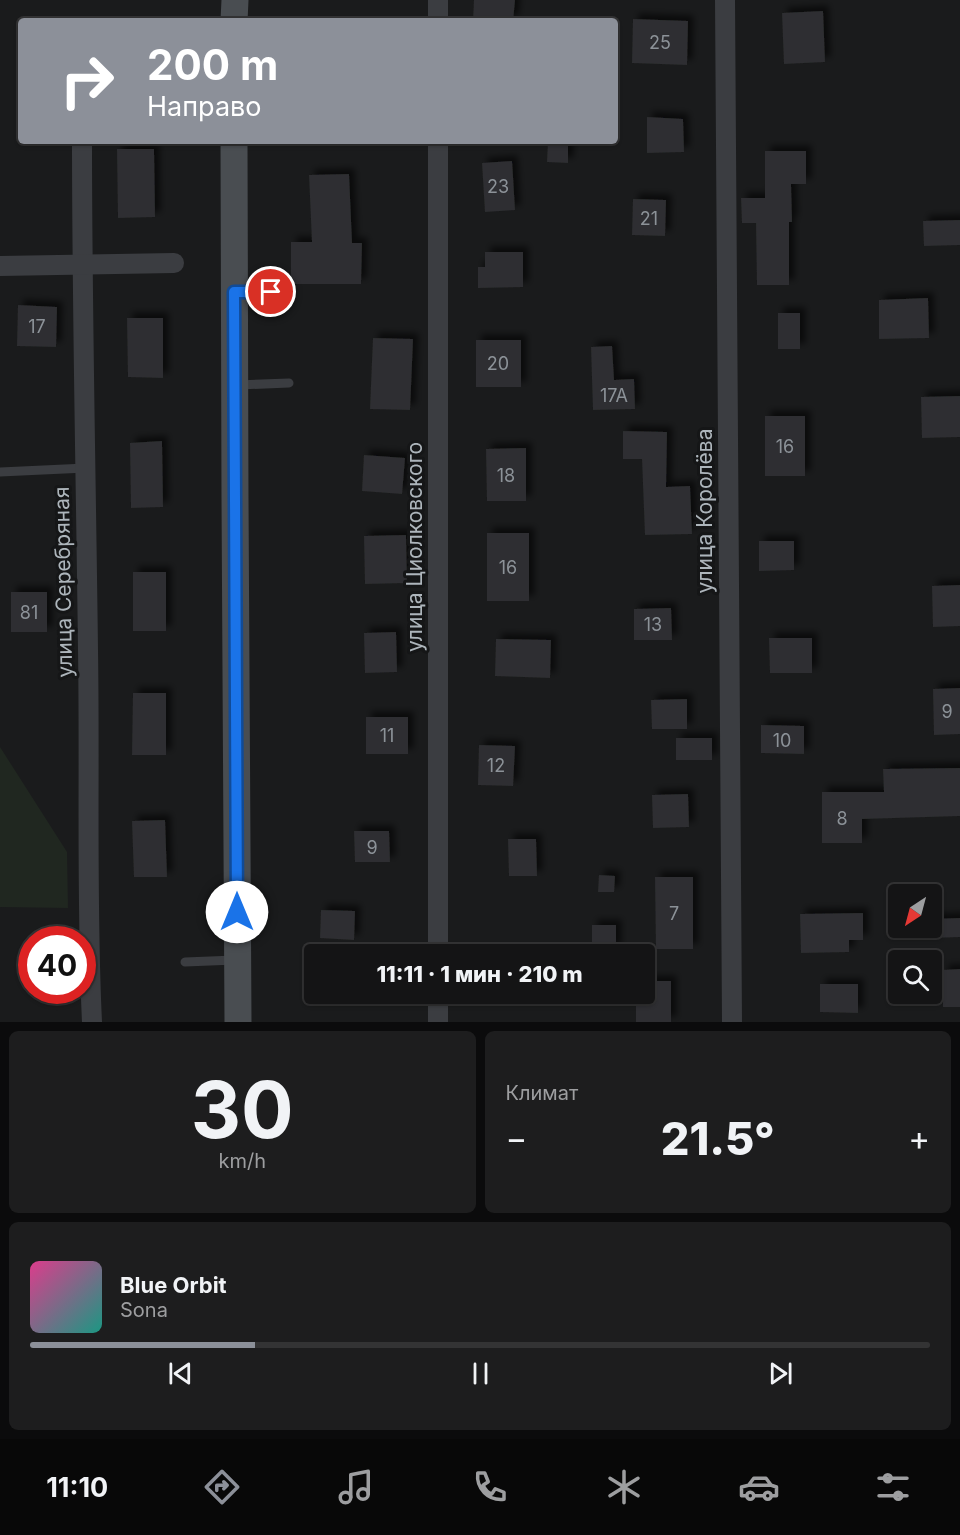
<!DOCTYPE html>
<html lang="ru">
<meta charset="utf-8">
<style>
:root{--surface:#141415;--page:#1d1d1e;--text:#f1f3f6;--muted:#9d9ea0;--line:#333334;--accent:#8c9099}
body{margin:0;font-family:Inter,sans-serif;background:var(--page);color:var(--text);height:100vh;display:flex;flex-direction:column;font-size:22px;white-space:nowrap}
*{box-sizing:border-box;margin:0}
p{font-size:20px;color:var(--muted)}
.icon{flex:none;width:33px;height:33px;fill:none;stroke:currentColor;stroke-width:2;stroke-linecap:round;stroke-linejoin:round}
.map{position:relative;height:1022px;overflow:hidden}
.panel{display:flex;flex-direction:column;gap:9px;padding:9px;background:#0b0b0c;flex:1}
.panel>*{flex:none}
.hud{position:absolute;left:18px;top:18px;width:600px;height:126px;border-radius:6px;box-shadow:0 2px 4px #0004,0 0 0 2px var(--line);background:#8c9099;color:#fff;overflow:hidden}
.needle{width:39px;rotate:216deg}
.fabs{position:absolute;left:888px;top:884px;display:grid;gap:12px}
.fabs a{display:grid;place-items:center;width:54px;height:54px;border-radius:6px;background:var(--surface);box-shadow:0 2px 4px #0004,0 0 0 2px var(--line);font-size:30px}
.speed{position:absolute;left:18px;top:926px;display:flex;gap:12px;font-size:30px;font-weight:700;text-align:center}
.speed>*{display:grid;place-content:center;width:78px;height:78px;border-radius:50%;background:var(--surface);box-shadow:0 2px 4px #0004,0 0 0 2px var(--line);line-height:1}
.speed .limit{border:9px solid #d22;background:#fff;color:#111}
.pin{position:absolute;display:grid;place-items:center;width:51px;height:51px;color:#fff;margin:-26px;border:3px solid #fff;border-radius:50%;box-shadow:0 2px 6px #0007}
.me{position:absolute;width:66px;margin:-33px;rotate:0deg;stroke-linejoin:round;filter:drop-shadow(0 0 4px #0008)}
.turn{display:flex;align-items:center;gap:21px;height:126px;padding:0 30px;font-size:27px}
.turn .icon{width:78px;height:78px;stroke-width:2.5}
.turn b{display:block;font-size:42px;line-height:51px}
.big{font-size:45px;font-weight:800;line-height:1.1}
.panel .tile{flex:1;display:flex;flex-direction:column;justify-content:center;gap:9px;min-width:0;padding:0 21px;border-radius:9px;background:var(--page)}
.panel .dial{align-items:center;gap:0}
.dial b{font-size:78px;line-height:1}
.song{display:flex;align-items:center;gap:18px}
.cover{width:72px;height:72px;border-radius:9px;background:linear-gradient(135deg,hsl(330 70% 55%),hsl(170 70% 35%))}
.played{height:6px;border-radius:3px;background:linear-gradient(90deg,var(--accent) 25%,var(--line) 25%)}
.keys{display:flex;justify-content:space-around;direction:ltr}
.heat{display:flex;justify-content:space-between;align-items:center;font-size:33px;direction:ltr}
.panel .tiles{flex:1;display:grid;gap:9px;grid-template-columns:1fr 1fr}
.tile:last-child{grid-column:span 2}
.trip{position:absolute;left:304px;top:944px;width:351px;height:60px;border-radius:6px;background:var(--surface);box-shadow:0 2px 4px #0004,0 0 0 2px var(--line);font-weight:800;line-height:60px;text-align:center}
.tab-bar{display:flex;height:96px;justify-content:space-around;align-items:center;background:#080808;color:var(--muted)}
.tab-bar .icon{width:42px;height:42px}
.tab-bar .selected{color:var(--accent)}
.tab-bar b{font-size:27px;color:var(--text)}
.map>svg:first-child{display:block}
.grass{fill:#202720}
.building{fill:#2d2e30;filter:url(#shadow)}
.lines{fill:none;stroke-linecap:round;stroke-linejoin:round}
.lane{stroke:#3b3d41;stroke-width:9}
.street{stroke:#3b3d41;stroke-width:20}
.secondary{stroke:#494d51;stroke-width:27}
.route-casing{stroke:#114b97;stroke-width:15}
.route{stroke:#1a73e8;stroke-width:10}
.labels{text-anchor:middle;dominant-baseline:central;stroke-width:6;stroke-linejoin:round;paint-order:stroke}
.number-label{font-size:18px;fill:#8c9298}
.street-label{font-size:21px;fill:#adb5bb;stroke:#151617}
</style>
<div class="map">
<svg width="960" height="1022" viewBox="0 0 960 1022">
<defs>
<filter id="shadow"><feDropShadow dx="5.5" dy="-5.5" stdDeviation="3" flood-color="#0009"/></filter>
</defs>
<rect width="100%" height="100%" fill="#1a1b1c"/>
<!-- grass -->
<path class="grass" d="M 0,747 L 67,852 L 68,908 L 0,907 Z"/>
<!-- building -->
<g class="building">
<path d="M 474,0 L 515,0 L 513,21 L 473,21 Z"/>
<path d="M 823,11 L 825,62 L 784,64 L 782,13 Z"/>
<path d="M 633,19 L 688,21 L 687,65 L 632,63 Z"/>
<path d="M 647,117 L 683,119 L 684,152 L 647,153 Z"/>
<path d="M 548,141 L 568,142 L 568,163 L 547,162 Z"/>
<path d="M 117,149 L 154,149 L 155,217 L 118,218 Z"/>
<path d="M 765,151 L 806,151 L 806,184 L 791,184 L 792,222 L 789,222 L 789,285 L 757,285 L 756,223 L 742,223 L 741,198 L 765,198 Z"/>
<path d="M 512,161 L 515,210 L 485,212 L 482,163 Z"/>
<path d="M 349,174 L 352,243 L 362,243 L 361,284 L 291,284 L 291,242 L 312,242 L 309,175 Z"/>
<path d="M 633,199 L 666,200 L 665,236 L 632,235 Z"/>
<path d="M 960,220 L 960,245 L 924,246 L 923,221 Z"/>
<path d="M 485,252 L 523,252 L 523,287 L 478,288 L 478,267 L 485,267 Z"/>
<path d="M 928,298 L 929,338 L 879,339 L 879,300 Z"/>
<path d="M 18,305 L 57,307 L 56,347 L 17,346 Z"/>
<rect x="778" y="313" width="22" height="36"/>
<path d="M 127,318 L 163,318 L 163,378 L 128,377 Z"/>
<path d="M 373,338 L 413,339 L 410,410 L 370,409 Z"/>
<rect x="476" y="340" width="45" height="47"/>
<path d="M 612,346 L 614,380 L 634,379 L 635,409 L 593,410 L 591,347 Z"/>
<path d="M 960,396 L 960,437 L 922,438 L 921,397 Z"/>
<rect x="765" y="416" width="40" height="60"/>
<path d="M 623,431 L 667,432 L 666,487 L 690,486 L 692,534 L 645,535 L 642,459 L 623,459 Z"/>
<path d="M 162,441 L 163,507 L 131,508 L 130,443 Z"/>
<path d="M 526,448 L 526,501 L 487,501 L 486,449 Z"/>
<path d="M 364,455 L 405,458 L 402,494 L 362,491 Z"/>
<rect x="487" y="533" width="42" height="68"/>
<path d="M 406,535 L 407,583 L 365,584 L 364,536 Z"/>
<path d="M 759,541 L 794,541 L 794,570 L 759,571 Z"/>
<rect x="133" y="572" width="33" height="59"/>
<path d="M 960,585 L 960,626 L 933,627 L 932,586 Z"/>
<rect x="11" y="592" width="36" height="40"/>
<path d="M 671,608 L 672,640 L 634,640 L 634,609 Z"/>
<path d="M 396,632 L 397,672 L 365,673 L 364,633 Z"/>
<path d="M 769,638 L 812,638 L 812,673 L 770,673 Z"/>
<path d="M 496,639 L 551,640 L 550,678 L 495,676 Z"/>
<path d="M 960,688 L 960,734 L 934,735 L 933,689 Z"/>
<path d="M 133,693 L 166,693 L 166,755 L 132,755 Z"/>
<path d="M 687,699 L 687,729 L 652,729 L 651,700 Z"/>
<rect x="366" y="717" width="42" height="37"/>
<path d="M 761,725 L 804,726 L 804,754 L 761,753 Z"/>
<rect x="676" y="738" width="36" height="22"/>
<path d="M 479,745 L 515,746 L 513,786 L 478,785 Z"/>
<path d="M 960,768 L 960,816 L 862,819 L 862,843 L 822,843 L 822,792 L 884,792 L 883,769 Z"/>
<path d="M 688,794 L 689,827 L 653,828 L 652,795 Z"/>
<path d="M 165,820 L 167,877 L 134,877 L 132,821 Z"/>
<path d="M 354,831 L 389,831 L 390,862 L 355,862 Z"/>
<path d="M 508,839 L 536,839 L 537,876 L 509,876 Z"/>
<path d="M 599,875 L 615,876 L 614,892 L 598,892 Z"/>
<path d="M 655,877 L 693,877 L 693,949 L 656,949 Z"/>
<path d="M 321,910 L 355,911 L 354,940 L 320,938 Z"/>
<path d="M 863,913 L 863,940 L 849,940 L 849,952 L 801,953 L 800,914 Z"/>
<path d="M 960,918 L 960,937 L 932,938 L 932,919 Z"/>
<rect x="592" y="925" width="24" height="25"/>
<path d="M 960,969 L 960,1007 L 943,1007 L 943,970 Z"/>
<path d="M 645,981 L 671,981 L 671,1022 L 636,1022 L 636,993 L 645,993 Z"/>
<path d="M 820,984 L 858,984 L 858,1013 L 820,1012 Z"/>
</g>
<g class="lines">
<!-- lane -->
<g class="lane">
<path d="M 237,292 L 289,293"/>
<path d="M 238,385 L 289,383"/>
<path d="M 0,472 L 86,468"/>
<path d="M 185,962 L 235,960"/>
</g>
<!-- street -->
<g class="street">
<path d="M 725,0 L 732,1022"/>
<path d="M 438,21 L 438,0"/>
<path d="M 82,141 C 82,311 86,480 88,650 C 90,774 86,898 92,1022"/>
<path d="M 0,266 L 174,263"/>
<path d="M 438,954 L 438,141"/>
<path d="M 438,1022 L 438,993"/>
</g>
<!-- secondary -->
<g class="secondary">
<path d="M 234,21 L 235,0"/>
<path d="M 234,141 L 235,498 L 238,1022"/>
</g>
</g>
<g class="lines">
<!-- route casing -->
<g class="route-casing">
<path id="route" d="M 237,912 L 234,292 L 271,292"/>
</g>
<!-- route -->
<use href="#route" class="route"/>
</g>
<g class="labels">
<!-- number labels -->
<g class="number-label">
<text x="660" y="42">25</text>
<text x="498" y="186">23</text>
<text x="649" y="218">21</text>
<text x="37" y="326">17</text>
<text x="498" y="363">20</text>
<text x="614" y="395">17А</text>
<text x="785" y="446">16</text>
<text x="506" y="475">18</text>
<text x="508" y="567">16</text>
<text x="29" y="612">81</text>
<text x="653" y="624">13</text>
<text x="947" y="711">9</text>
<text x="387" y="735">11</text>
<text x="782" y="740">10</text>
<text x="496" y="765">12</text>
<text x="842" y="818">8</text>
<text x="372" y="847">9</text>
<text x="674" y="913">7</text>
</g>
<!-- street labels -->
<g class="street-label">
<text transform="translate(704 511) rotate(-90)">улица Королёва</text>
<text transform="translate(414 547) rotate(-90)">улица Циолковского</text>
<text transform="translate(63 582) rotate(-91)">улица Серебряная</text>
</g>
</g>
</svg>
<div class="fabs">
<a><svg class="needle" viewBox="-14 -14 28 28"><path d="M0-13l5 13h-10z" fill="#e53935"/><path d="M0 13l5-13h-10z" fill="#9d9ea0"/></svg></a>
<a><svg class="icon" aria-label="search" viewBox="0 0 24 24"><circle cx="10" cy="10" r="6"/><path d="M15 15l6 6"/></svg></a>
</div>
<div class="speed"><div class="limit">40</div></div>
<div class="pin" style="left:271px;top:292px;background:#d93025"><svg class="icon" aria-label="arrive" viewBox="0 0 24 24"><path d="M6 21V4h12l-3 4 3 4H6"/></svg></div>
<svg class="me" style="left:237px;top:912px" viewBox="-20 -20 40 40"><circle r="19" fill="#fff"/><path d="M0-13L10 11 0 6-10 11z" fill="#1a73e8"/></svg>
<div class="trip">11:11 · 1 мин · 210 m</div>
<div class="hud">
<div class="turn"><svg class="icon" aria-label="right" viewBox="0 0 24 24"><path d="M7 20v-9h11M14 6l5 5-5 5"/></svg><div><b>200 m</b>Направо</div></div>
</div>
</div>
<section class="panel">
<div class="tiles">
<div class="tile dial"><b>30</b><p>km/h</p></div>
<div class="tile"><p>Климат</p>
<div class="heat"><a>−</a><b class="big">21.5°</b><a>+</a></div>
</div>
<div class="tile">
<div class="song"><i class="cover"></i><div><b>Blue Orbit</b><p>Sona</p></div></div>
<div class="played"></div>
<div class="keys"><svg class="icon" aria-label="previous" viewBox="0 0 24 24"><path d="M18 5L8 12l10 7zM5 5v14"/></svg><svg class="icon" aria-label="pause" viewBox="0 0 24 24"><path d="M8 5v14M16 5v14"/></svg><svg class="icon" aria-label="next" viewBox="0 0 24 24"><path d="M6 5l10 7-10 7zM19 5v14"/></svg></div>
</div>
</div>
</section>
<nav class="tab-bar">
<b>11:10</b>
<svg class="icon selected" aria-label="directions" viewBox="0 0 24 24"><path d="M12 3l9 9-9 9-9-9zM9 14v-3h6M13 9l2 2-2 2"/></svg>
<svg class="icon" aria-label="music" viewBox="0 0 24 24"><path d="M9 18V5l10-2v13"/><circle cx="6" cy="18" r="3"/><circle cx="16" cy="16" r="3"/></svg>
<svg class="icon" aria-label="phone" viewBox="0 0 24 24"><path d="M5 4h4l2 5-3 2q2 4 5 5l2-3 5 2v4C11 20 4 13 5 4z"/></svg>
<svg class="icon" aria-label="climate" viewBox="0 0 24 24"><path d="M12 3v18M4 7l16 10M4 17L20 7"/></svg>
<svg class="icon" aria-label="car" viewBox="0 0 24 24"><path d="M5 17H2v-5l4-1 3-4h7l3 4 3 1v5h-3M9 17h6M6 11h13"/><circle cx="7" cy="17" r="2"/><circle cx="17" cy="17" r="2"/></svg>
<svg class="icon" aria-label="filters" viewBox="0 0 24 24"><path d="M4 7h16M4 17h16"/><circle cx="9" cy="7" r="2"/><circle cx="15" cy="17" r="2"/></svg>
</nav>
